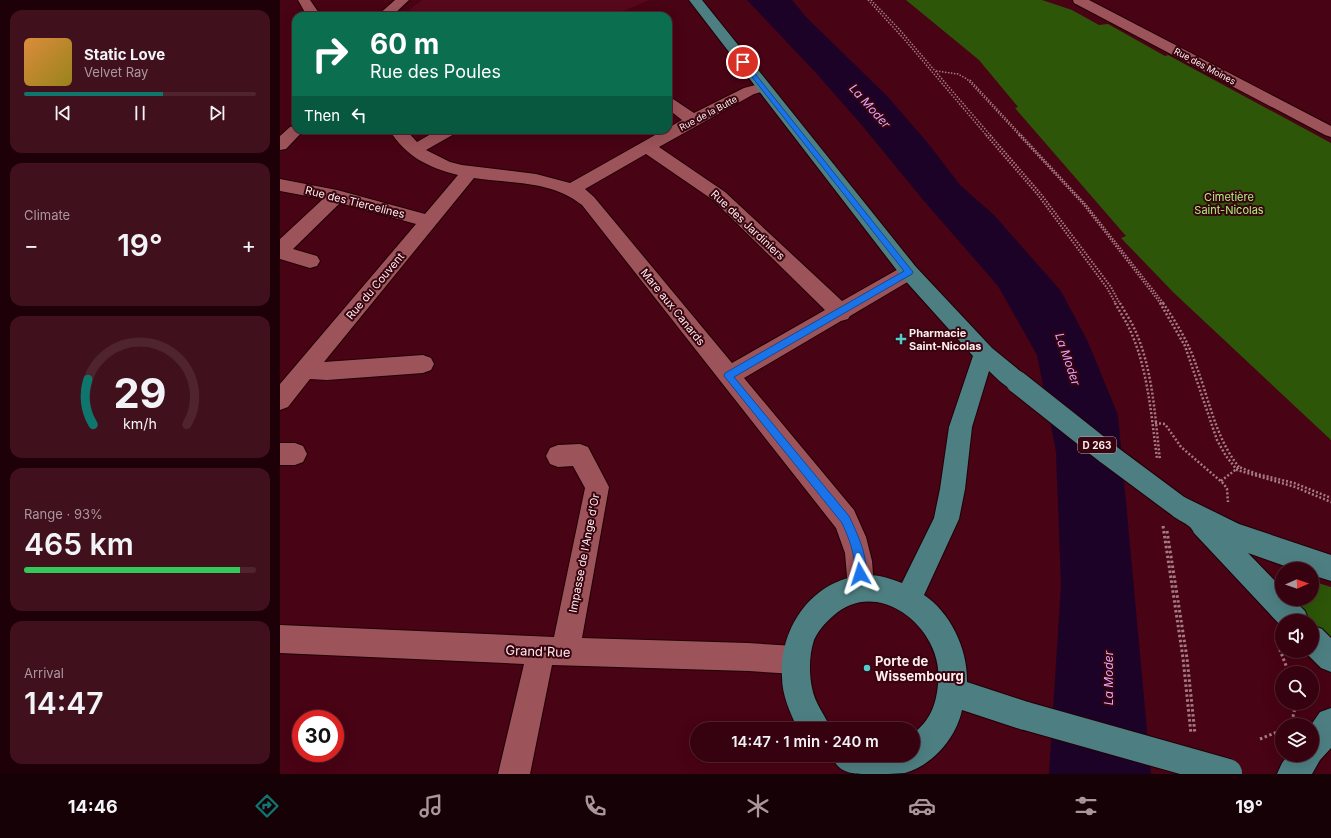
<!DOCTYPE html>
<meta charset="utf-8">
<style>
:root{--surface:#36020f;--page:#41101d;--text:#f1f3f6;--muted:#aa979e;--line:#50242f;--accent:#0f766e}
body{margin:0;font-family:Inter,sans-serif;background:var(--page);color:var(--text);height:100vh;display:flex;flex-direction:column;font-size:15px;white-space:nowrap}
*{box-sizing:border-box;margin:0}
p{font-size:13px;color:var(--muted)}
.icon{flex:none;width:22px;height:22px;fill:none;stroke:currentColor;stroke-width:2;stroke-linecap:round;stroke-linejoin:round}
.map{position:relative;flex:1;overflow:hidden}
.panel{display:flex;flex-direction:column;gap:10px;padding:10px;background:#1e0108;width:280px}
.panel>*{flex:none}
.top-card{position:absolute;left:12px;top:12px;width:380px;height:122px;border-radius:12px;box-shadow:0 4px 16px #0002,0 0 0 1px var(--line);background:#0b6e4f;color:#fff;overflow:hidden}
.needle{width:26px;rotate:88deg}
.tools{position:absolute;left:995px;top:562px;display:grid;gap:8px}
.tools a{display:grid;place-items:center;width:44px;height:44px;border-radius:50%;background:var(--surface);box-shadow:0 4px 16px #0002,0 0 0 1px var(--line);font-size:20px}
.speed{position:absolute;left:12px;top:710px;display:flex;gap:8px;font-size:20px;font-weight:700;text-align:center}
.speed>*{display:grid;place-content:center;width:52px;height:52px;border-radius:50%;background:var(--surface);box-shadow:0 4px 16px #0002,0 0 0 1px var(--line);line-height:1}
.speed .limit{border:6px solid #d22;background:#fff;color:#111}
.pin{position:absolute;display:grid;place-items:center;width:34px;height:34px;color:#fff;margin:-17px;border:2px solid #fff;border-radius:50%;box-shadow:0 1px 4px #0007}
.me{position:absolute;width:44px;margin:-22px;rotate:354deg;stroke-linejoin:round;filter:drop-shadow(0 0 3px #0008)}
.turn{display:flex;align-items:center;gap:14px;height:84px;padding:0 12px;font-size:18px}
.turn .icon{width:52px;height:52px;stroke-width:2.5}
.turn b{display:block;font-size:28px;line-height:34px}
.then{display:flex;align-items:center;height:38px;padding:0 12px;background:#0003;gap:8px;font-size:15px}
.big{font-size:30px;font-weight:600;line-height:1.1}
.panel .tile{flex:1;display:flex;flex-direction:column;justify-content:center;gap:6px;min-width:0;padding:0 14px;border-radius:12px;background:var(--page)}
.panel .dial{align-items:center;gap:0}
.dial svg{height:104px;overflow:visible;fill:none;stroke:var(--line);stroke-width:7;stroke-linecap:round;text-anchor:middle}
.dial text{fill:var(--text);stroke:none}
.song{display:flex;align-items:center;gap:12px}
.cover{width:48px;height:48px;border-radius:6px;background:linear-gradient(135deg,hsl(30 70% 55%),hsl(50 70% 35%))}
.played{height:4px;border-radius:2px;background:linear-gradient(90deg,var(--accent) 60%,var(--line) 60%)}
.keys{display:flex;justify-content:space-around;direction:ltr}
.heat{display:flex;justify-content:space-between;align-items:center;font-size:22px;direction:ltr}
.charge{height:6px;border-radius:3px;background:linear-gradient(90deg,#34c759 93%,var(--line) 0)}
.trip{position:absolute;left:410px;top:722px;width:230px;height:40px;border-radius:20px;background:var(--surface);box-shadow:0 4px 16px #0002,0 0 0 1px var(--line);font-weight:600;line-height:40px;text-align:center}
.dock{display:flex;height:64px;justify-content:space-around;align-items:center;background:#160106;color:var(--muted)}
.dock .icon{width:28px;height:28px}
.dock .on{color:var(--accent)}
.dock b{font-size:18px;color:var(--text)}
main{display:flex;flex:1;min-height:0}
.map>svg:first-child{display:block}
.built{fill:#57081c}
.green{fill:#2d5609}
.water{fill:#1d0228}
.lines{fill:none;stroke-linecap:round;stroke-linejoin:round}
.minor-casing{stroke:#210106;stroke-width:2}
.major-casing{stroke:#210106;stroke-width:2}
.path-far3{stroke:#a67b84;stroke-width:1.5;stroke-dasharray:1.5 1.5;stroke-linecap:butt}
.path-far2{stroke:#a67b84;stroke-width:2;stroke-dasharray:1.5 1.5;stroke-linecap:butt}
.path-far1{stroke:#a67b84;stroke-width:2.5;stroke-dasharray:2 2;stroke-linecap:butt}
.path{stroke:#a67b84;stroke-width:3;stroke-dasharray:2.5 2.5;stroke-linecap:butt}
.minor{fill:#9d535a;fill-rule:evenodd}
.major{fill:#4d7f82;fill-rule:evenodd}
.major-bridge-far1-casing{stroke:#210106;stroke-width:24;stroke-linecap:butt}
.major-bridge-casing{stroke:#210106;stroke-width:30;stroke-linecap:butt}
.major-bridge-far1{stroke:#4d7f82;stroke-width:22}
.major-bridge{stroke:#4d7f82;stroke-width:28}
.route{fill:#1a73e8;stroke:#114b97}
.poi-dot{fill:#52cdcc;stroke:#37040f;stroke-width:1.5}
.labels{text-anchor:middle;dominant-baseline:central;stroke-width:4;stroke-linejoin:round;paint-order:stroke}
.far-street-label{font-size:9px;fill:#ffeced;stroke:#37040f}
.shield{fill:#37040f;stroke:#c3a6aa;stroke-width:1}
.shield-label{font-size:10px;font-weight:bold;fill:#ffeced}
.park-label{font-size:11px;fill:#acf27f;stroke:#37040f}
.street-label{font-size:11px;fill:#ffeced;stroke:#37040f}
.poi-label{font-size:11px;font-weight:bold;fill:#ffeced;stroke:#37040f;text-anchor:start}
.water-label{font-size:12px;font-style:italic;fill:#e0a7fb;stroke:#37040f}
.near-street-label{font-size:13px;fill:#ffeced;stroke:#37040f}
.near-poi-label{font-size:13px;font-weight:bold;fill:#ffeced;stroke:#37040f;text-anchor:start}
</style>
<main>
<section class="panel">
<div class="tile">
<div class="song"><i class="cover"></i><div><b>Static Love</b><p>Velvet Ray</p></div></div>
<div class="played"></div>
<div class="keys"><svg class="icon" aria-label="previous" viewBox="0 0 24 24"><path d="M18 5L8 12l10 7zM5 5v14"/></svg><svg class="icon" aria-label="pause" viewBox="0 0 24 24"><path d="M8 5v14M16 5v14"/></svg><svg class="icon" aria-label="next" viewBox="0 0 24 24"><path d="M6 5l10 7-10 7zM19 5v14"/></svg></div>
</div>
<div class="tile"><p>Climate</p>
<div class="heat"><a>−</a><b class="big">19°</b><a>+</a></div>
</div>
<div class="tile dial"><svg viewBox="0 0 100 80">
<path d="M14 69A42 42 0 1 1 86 69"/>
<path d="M14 69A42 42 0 0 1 10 34" stroke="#0f766e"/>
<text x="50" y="56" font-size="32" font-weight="700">29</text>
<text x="50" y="72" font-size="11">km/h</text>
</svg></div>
<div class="tile"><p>Range · 93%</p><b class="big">465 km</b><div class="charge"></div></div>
<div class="tile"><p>Arrival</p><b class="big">14:47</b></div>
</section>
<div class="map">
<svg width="1051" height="774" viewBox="0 0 1051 774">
<rect width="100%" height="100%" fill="#480314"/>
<!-- built -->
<path class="built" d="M 142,0 L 370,0 L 331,16 L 122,16 Z"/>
<!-- green -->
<g class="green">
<path d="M 626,0 L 762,0 L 792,10 L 819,25 L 828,24 L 885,56 L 888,55 L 1051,143 L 1051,440 L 894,293 L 841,238 L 846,236 L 735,108 L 738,107 L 699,60 Z"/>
<path d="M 1032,581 L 1051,587 L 1051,640 L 1032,628 L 1032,621 L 1027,621 L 1010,599 L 1032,599 Z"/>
</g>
<!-- water -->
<path class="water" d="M 467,0 L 512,0 L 526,17 L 607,96 L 647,142 L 680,185 L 714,215 L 781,291 L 808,342 L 838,415 L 871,774 L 769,774 L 781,585 L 776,452 L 757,355 L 718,286 L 644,201 L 580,123 L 536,73 Z"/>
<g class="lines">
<!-- minor casing -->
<g class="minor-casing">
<g id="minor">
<path d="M 18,0 L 30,0 L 41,16 L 27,16 Z"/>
<path d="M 115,0 L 129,0 L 112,16 L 97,16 Z"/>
<path d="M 793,0 L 809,0 L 1051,126 L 1051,137 L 1045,135 L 794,3 Z"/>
<path d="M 483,83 L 488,84 L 490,87 L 488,90 L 474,94 L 379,147 L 445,192 L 562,301 L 622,267 L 629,265 L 636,267 L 639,272 L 636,277 L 570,316 L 568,319 L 561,321 L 464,378 L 574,510 L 586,537 L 592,561 L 594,588 L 590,597 L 581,601 L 572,597 L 568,588 L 565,553 L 556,528 L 302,205 C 270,180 232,184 194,178 L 44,362 L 143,355 L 151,358 L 154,364 L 151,370 L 143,373 L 47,380 L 30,379 L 8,407 L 0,410 L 0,384 L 136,224 L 60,203 L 13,249 L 37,256 L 40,261 L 37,266 L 30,268 L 0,259 L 0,239 L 43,199 L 0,191 L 0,179 L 57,190 L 145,214 L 178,175 C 147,167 127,157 109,130 L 126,130 L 137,142 L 158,130 L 178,130 L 176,133 L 146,150 L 170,162 L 182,165 L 256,174 L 290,183 L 384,130 L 388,130 L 388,128 L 402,120 L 388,109 L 388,97 L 393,99 L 414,113 L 464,88 ZM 366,154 L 433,200 L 545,310 L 452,363 L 314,197 L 305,189 Z"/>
<path d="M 16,125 L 16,130 L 24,130 L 6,149 L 0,150 L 0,136 L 10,127 Z"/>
<path d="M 0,443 L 15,443 L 23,446 L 27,454 L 23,462 L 15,465 L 0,465 Z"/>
<path d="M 300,444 L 308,447 L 329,487 L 302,638 L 468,643 L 515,646 L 525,650 L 529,660 L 525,670 L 515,674 L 468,671 L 272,665 L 250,774 L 218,774 L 244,664 L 0,653 L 0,625 L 274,637 L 305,488 L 293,466 L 278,467 L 270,464 L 266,456 L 270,448 L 278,445 Z"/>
</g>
</g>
<!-- major casing -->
<g class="major-casing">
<g id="major">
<path d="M 409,0 L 422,0 L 636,267 L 712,348 L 745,375 L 748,382 L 745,389 C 730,394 720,381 709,371 L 692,427 L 685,489 L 679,519 L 644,595 C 671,613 688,650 687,682 L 757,705 L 761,716 L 757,727 L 746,731 L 682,710 C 676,738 653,765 625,773 C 615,774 601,774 591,774 C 571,774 559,774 551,755 L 633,755 L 633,734 C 650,720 656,706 658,684 C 660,665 655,649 644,633 C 622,603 583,589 553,616 C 545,623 538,631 534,640 C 529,655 529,673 532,688 C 535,704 545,715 551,729 L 518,729 C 510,713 502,695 502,677 C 499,626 535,576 589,575 C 601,575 611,579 622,583 L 654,518 L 660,489 L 669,427 L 693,356 L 622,277 Z"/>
<path d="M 898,494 L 959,524 L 1051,555 L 1051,581 L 1032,575 L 1032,569 L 1013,569 L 968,553 L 1002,588 L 1002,599 L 1013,599 L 1025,611 L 1029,621 L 1002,621 L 1002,627 L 914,533 C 909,520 893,523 886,506 L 889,498 Z"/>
<path d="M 1032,625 L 1042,629 L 1051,638 L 1051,672 L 1041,668 L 1024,651 L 1032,651 Z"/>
<path d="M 1051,708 L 1051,748 L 1040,760 L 1032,774 L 997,774 L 1002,763 L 1008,755 L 1032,755 L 1032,725 L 1031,725 L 1040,712 Z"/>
</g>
</g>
<!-- path-far3 -->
<g class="path-far3">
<path d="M 588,0 L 624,39 L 707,136"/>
<path d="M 591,0 L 619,29 L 711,136"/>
<path d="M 656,71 L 678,74 L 687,79 L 740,136"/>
<path d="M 690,80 L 742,136"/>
</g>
<!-- path-far2 -->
<g class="path-far2">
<path d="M 706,135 L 758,195 L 827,288 L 836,304"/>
<path d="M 710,135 L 761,194 L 831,287 L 840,304"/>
<path d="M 739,135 L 804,205 L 881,304"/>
<path d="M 741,135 L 806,205 L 884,304"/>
</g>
<!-- path-far1 -->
<g class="path-far1">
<path d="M 835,303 C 840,312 846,321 850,330 C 868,369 871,415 877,458"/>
<path d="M 840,303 C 845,312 851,321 855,330 C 873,370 875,417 880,460"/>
<path d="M 880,303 L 905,346 L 937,440 L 946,456 L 957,470 L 1015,487 L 1051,502"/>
<path d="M 883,303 C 896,322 909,343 916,365 C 929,399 936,439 959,467"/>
<path d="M 875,423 L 885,424 L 901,447 L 944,484 L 947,489 L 948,502"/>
<path d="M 941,481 L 959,467 L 977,474 L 1014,483 L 1051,498"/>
</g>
<!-- path -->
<g class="path">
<path d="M 883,526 L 903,658 L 911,734"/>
<path d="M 887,531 L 907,658 L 915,734"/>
<path d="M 996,640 L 1009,673"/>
<path d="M 1008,725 L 1012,721 L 1016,703"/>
<path d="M 980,739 L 1002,730"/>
</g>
<!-- minor -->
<use href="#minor" class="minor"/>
<!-- major -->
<use href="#major" class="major"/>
<!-- major-bridge-far1 casing -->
<g class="major-bridge-far1-casing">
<path id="major-bridge-far1" d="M 737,382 L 828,454 L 898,506"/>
</g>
<!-- major-bridge casing -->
<g class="major-bridge-casing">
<path id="major-bridge" d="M 746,716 L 948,773"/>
</g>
<!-- major-bridge-far1 -->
<use href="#major-bridge-far1" class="major-bridge-far1"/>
<!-- major-bridge -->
<use href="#major-bridge" class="major-bridge"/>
</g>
<!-- route -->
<path class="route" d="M 463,60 L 465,61 L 633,272 L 632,274 L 454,377 L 569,516 C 576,531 591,561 584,577 L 580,579 L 576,577 C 574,571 575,565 574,559 C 572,546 567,534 562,523 L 444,376 L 445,373 L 624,271 L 461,63 L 460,62 Z"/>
<!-- markers -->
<g class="poi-dot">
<path d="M619 333h4v4h4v4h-4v4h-4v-4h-4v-4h4z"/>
<circle cx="587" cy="668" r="4"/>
</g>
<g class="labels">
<!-- far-street labels -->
<g class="far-street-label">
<text transform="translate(925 66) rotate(28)">Rue des Moines</text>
<text transform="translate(428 113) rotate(-28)">Rue de la Butte</text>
</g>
<!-- shield labels -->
<rect class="shield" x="798" y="437" width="38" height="16" rx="3"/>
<g class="shield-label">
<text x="817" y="445">D 263</text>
</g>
<!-- park labels -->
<g class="park-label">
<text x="949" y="197">Cimetière<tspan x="949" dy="13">Saint-Nicolas</tspan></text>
</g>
<!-- street labels -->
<g class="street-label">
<text transform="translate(75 202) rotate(14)">Rue des Tiercelines</text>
<text transform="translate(468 225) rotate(43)">Rue des Jardiniers</text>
<text transform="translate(95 286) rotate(-50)">Rue du Couvent</text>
<text transform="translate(393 307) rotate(51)">Mare aux Canards</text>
<text transform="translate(304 553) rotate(-79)">Impasse de l'Ange d'Or</text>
</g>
<!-- poi labels -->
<g class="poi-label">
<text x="629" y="333">Pharmacie<tspan x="629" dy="13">Saint-Nicolas</tspan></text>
</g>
<!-- water labels -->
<g class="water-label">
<text transform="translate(590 106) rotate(48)">La Moder</text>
<text transform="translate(788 359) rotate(71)">La Moder</text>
<text transform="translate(828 678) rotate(-90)">La Moder</text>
</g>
<!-- near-street labels -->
<g class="near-street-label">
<text transform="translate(258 651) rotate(2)">Grand'Rue</text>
</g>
<!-- near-poi labels -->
<g class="near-poi-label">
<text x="595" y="661">Porte de<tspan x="595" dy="15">Wissembourg</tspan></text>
</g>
</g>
</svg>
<div class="tools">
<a><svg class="needle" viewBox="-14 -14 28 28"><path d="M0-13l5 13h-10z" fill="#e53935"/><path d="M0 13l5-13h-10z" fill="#aa979e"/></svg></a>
<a><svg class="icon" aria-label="sound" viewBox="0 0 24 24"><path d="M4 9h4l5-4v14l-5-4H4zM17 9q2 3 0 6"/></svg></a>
<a><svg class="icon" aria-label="search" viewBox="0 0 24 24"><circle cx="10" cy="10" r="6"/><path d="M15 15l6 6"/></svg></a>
<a><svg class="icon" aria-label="layers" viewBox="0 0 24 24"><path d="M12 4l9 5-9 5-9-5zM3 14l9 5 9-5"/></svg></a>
</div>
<div class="speed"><div class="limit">30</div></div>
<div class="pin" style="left:463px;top:62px;background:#d93025"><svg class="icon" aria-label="arrive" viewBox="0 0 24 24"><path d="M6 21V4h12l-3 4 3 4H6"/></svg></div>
<svg class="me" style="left:580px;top:574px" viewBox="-20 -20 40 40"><path d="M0-17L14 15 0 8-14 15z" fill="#1a73e8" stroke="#fff" stroke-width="4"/></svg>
<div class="trip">14:47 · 1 min · 240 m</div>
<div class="top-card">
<div class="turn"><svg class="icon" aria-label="right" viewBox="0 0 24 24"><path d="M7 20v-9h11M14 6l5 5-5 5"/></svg><div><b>60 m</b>Rue des Poules</div></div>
<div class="then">Then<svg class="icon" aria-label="left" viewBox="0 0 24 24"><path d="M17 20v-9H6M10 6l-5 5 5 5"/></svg></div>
</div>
</div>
</main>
<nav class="dock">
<b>14:46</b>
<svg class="icon on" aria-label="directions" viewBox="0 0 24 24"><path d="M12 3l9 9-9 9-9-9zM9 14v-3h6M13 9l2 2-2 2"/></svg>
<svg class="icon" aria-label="music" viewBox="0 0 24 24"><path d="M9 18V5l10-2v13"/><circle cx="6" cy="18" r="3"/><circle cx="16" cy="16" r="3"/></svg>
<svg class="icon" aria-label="phone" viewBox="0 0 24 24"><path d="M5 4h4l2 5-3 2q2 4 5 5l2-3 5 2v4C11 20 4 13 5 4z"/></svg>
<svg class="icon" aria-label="climate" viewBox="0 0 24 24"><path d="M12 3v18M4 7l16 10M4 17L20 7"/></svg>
<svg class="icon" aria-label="car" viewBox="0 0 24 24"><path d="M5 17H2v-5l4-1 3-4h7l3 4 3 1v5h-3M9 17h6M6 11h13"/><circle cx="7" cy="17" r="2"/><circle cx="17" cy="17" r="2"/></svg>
<svg class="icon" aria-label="filters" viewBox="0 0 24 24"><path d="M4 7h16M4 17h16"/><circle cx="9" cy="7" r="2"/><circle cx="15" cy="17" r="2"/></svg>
<b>19°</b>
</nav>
